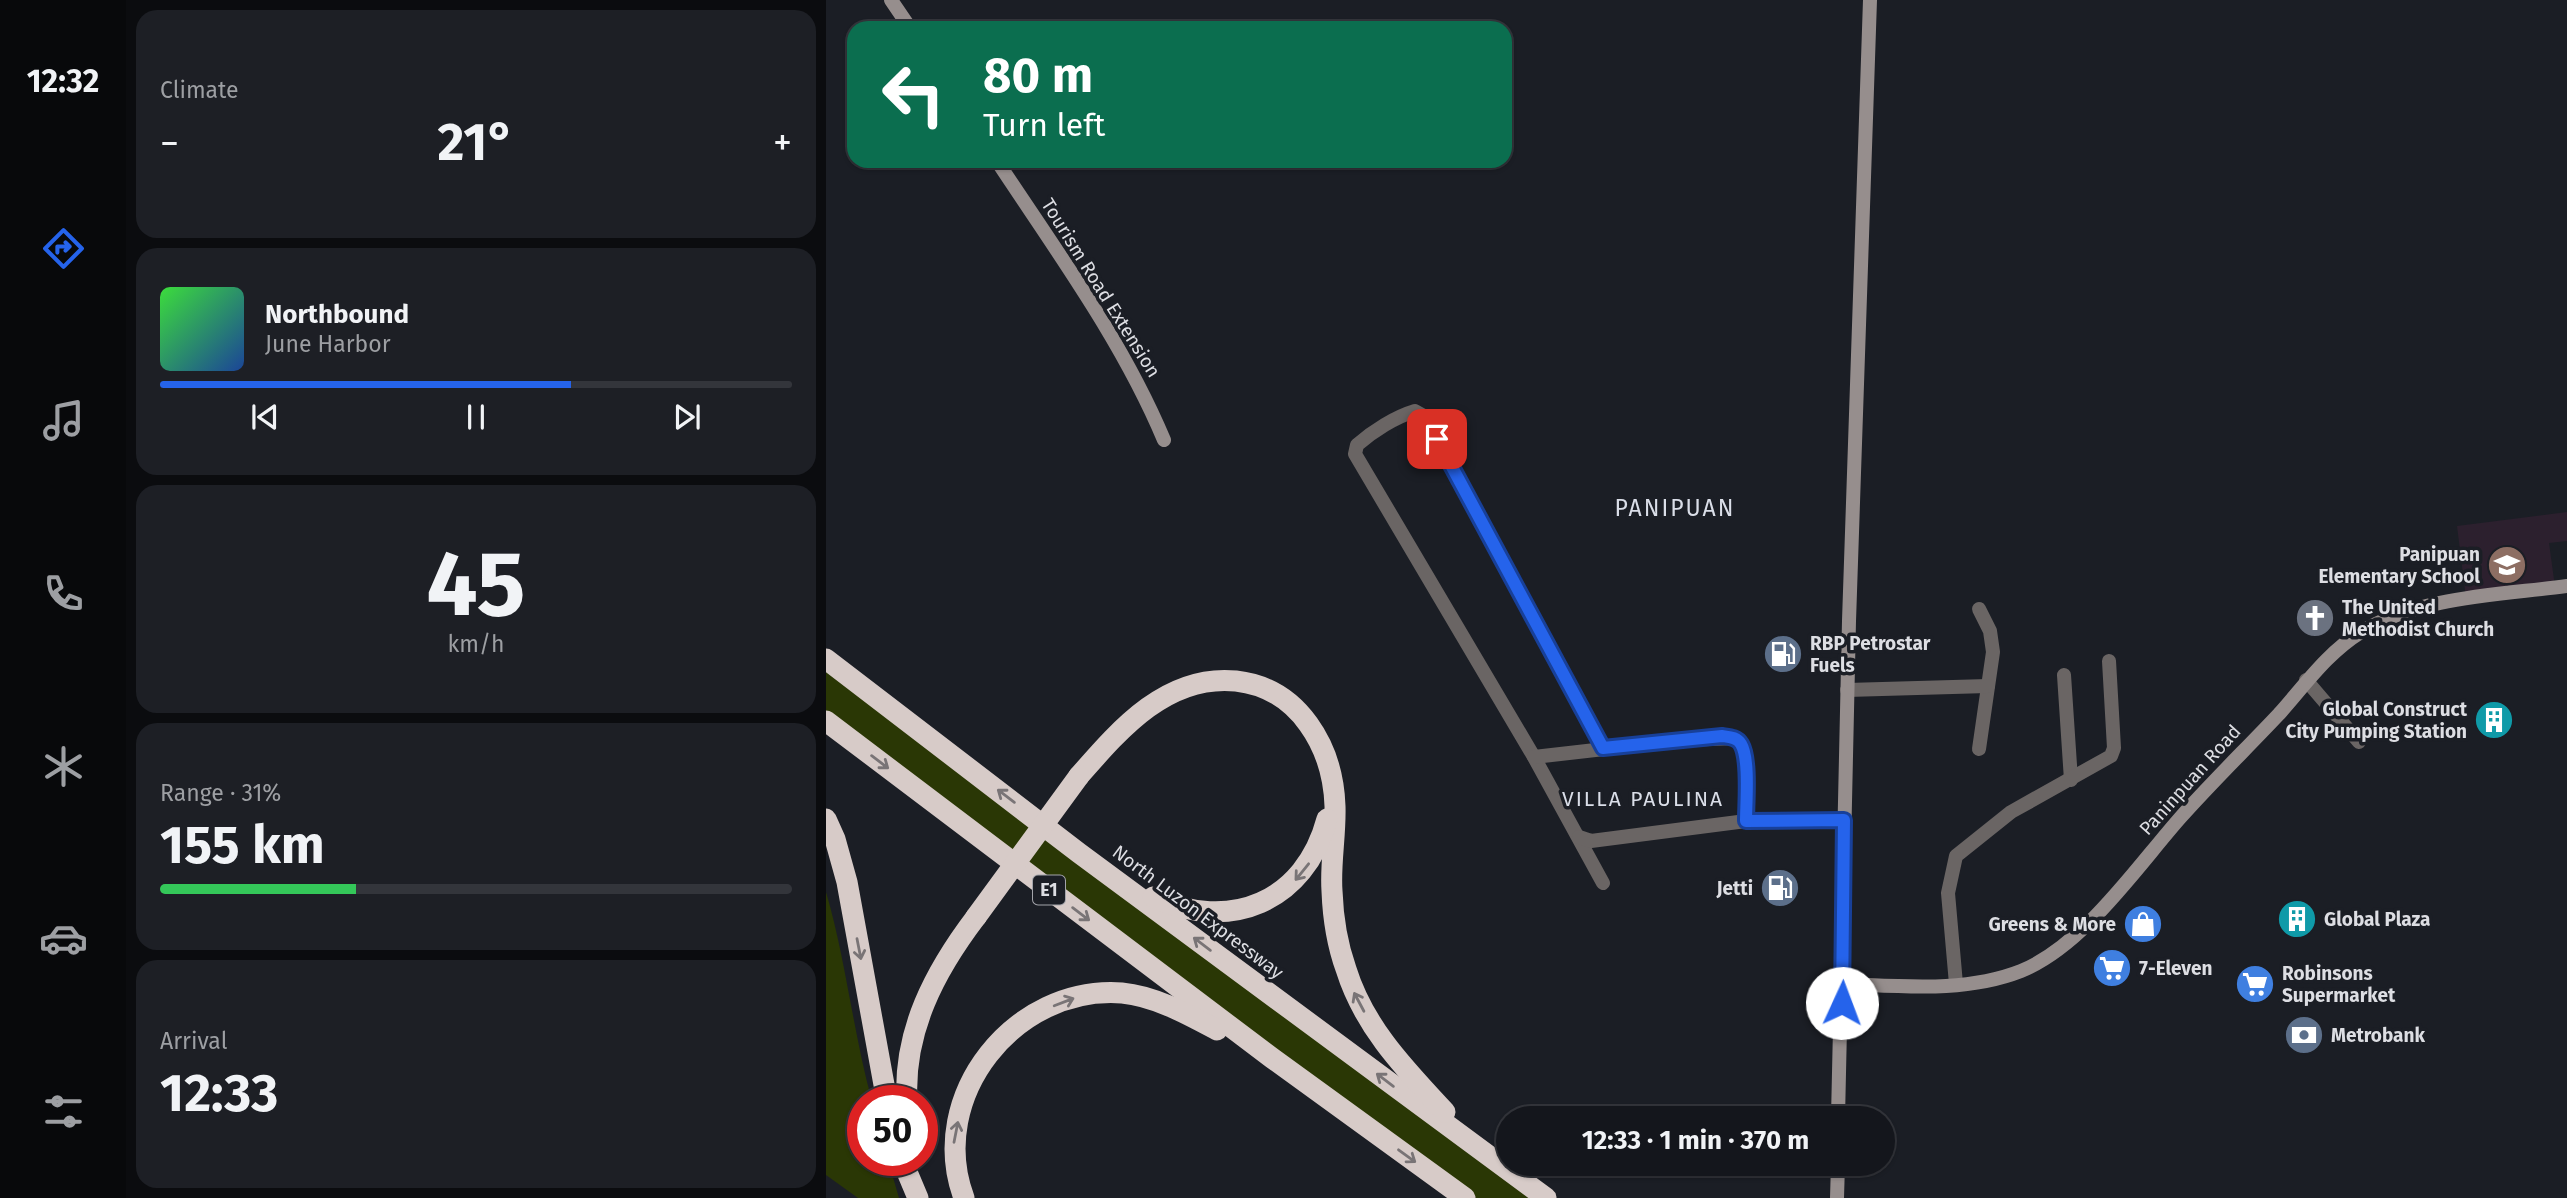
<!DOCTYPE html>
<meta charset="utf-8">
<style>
:root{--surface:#14161c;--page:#1d1f25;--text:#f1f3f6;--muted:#9d9fa3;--line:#33353b;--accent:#2563eb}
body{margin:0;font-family:"Fira Sans",sans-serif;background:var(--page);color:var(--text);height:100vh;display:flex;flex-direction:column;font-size:26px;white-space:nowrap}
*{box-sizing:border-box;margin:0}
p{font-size:23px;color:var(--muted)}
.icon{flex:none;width:38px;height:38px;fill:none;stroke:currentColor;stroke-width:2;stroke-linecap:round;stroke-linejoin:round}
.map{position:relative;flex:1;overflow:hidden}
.drawer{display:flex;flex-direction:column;gap:10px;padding:10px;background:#0b0c0f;width:700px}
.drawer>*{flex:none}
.top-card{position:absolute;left:21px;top:21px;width:665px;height:147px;border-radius:21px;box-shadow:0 2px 5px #0004,0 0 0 2px var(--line);background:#0b6e4f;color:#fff;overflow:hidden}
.speed{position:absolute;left:21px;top:1085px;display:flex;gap:14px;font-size:35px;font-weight:700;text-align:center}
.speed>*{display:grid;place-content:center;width:91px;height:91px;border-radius:50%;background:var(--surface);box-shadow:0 2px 5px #0004,0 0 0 2px var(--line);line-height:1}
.speed .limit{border:10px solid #d22;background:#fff;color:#111}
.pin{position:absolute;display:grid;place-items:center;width:60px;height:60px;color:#fff;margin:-30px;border-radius:14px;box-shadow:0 4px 10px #0006}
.me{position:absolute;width:77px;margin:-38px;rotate:2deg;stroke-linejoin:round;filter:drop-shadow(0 0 5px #0008)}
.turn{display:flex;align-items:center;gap:24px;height:147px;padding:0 21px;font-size:32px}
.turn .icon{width:91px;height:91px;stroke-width:2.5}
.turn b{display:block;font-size:49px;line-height:60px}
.big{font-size:52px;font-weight:700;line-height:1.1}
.drawer .tile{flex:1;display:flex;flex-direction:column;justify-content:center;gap:10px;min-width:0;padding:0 24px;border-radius:21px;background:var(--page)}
.drawer .dial{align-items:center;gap:0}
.dial b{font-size:91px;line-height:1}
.song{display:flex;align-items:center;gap:21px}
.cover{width:84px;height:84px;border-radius:10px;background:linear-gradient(135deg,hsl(120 70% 55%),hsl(220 70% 35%))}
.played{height:7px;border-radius:4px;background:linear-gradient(90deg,var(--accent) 65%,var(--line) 65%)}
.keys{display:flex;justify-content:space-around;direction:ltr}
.heat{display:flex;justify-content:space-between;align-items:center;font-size:38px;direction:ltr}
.charge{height:10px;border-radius:5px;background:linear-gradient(90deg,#34c759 31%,var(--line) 0)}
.trip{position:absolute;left:670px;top:1106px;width:399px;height:70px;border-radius:35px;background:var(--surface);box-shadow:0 2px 5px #0004,0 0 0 2px var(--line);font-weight:700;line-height:70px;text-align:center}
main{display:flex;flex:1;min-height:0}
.dock{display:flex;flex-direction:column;width:126px;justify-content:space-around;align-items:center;background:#08090b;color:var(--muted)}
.dock .icon{width:49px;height:49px}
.dock .selected{color:var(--accent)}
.dock b{font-size:32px;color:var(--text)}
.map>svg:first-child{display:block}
.education{fill:#2c202e}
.green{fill:#2a3705}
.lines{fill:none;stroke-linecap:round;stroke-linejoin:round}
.minor{stroke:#6a6564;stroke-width:14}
.secondary{stroke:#968e8d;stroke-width:14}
.motorway{stroke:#d7cbc8;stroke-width:21}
.motorway-bridge{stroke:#d7cbc8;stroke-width:21}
.oneway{stroke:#797476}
.route-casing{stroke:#184099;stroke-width:18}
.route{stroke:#2563eb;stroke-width:12}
.labels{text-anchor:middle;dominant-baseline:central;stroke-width:7;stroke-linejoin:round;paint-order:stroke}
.shield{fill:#1b1e25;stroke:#a3a4aa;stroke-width:2}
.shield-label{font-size:18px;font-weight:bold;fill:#dddee3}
.street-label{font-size:19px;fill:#dddee3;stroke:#1b1e25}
.poi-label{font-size:19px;font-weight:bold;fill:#dddee3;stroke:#1b1e25;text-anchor:start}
.neighbourhood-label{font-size:21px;letter-spacing:2px;fill:#dadee8;stroke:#1b1e25}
.quarter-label{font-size:23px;letter-spacing:2px;fill:#dadee8;stroke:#1b1e25}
</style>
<main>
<nav class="dock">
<b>12:32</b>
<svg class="icon selected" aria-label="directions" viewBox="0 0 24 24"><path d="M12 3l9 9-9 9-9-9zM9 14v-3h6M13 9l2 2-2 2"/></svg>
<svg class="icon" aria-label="music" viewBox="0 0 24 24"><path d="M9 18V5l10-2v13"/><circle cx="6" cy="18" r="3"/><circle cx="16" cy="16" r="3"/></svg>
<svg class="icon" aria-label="phone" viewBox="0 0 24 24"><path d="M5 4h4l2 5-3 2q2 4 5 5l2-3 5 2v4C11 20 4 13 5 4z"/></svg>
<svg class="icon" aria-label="climate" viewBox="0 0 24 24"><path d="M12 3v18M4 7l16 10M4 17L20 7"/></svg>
<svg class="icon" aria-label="car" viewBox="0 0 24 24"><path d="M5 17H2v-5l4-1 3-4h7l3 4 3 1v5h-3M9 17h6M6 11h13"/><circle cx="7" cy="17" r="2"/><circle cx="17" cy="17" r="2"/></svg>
<svg class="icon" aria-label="filters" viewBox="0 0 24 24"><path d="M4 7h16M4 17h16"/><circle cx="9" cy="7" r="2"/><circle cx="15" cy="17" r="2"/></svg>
</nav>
<section class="drawer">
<div class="tile"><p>Climate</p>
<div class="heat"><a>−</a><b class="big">21°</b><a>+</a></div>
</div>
<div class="tile">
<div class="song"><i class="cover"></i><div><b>Northbound</b><p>June Harbor</p></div></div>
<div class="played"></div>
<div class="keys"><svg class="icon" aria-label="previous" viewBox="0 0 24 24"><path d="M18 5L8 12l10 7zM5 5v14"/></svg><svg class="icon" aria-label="pause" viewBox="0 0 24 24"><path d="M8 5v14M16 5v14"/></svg><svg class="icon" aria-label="next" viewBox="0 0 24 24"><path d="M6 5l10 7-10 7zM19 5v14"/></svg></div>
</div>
<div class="tile dial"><b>45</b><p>km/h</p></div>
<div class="tile"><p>Range · 31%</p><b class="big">155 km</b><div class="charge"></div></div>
<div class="tile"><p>Arrival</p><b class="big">12:33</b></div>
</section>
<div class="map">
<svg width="1741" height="1198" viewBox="0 0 1741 1198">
<rect width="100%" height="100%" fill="#1b1e25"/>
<!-- education -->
<path class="education" d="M 1741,512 L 1741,541 L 1723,543 L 1729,587 L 1640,598 L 1631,526 Z"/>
<!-- green -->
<g class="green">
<path d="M 0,672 L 706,1198 L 650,1198 L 0,712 Z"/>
<path d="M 0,892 C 20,960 27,1032 46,1101 L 37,1101 L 37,1160 L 62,1160 L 73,1198 L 32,1198 L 0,1175 Z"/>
</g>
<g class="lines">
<!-- minor -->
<g class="minor">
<path d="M 1153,609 L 1164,631 L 1167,652 L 1153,749"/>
<path d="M 1238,675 L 1245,780"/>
<path d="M 1480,680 L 1533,742"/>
<path d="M 1021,690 L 1162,686"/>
<path d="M 777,748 L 598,416 L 589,411 C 569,417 547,431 531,445 L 529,454 L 708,757 L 777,883"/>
<path d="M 708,757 L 857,740 L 910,738 C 927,755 920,798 920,821"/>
<path d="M 753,837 L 765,841 L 920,821 L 1018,820"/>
<path d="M 1130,984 L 1122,893 L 1130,856 L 1185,812 L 1285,756 L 1288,748 L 1283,661"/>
</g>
<!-- secondary -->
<g class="secondary">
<path d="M 65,0 L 84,28"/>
<path d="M 171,161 C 231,252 296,340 338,440"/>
<path d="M 1017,984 C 1076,986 1139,993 1195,971 C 1257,946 1310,868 1354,818 C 1386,782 1420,749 1453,714 C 1479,685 1501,653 1535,632 C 1595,596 1674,595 1741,586"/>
<path d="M 1012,1118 L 1023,621 L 1044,0"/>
<path d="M 1011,1198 L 1012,1164"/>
</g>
<!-- motorway -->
<g class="motorway">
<path d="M 0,659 L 253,853 L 720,1198"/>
<path d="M 0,721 L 446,1058 L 639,1198"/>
<path d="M 253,776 C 294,729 341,674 410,681 C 473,688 507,747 509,806 C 510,835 504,863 506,891 C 507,918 511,944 520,969 C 538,1027 578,1068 619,1112"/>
<path d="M 0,819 L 9,839 L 21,882 L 61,1101"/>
<path d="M 327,897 C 404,933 479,902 501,819"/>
<path d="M 81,1101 C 77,1031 109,971 150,917"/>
<path d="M 76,1160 L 92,1198"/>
<path d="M 138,1198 C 100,1096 189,985 296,993 C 329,996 363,1015 391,1030"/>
</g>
<!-- motorway-bridge -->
<path class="motorway-bridge" d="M 150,917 L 253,776"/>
</g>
<!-- one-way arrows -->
<defs><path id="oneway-shaft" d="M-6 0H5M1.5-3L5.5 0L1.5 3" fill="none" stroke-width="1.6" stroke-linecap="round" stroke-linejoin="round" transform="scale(1.75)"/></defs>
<g class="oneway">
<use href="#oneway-shaft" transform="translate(54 762) rotate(37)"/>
<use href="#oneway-shaft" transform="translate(180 796) rotate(-143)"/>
<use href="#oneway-shaft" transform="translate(476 872) rotate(129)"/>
<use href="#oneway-shaft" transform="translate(255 914) rotate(37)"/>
<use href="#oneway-shaft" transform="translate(376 944) rotate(-143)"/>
<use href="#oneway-shaft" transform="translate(33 949) rotate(79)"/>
<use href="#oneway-shaft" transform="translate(238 1002) rotate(-21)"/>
<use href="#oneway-shaft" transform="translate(533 1002) rotate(-118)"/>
<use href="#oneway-shaft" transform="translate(559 1080) rotate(-143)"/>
<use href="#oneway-shaft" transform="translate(130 1132) rotate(-79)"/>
<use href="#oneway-shaft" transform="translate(581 1156) rotate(36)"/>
</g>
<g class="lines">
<!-- route casing -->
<g class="route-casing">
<path id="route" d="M 611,439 L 777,748 L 896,736 C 903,737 911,737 915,744 C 924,759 920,803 920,821 L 1018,820 L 1016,1003"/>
</g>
<!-- route -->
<use href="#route" class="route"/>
</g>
<!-- icons -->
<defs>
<g id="school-disc" transform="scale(2.0125)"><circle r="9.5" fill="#8d6e63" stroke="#1b1e25"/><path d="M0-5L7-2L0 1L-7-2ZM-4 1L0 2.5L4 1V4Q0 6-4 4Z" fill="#fff"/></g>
<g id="church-disc" transform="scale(2.0125)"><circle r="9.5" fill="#6b7280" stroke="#1b1e25"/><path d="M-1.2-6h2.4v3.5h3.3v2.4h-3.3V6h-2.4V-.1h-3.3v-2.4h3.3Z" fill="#fff"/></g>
<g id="fuel-disc" transform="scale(2.0125)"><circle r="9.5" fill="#5c6f8a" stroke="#1b1e25"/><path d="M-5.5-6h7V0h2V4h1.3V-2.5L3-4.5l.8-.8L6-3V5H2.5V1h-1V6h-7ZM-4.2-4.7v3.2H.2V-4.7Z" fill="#fff"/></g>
<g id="building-disc" transform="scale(2.0125)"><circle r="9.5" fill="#0f9aa8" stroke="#1b1e25"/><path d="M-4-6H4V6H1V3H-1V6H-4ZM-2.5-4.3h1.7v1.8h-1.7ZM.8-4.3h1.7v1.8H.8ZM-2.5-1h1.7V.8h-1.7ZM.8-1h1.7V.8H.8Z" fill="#fff"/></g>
<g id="shop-disc" transform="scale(2.0125)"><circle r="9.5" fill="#3f7fe0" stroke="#1b1e25"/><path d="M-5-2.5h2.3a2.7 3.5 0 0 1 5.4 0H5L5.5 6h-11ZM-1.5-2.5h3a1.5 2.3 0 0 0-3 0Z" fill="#fff"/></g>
<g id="supermarket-disc" transform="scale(2.0125)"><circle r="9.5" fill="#3f7fe0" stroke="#1b1e25"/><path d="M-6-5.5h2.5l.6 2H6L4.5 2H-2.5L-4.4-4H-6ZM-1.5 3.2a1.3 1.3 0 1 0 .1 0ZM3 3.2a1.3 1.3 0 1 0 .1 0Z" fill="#fff"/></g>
<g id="bank-disc" transform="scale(2.0125)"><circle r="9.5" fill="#5c6f8a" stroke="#1b1e25"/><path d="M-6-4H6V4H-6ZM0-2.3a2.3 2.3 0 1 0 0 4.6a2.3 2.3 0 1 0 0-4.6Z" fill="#fff"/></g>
</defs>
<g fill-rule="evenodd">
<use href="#school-disc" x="1681" y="565"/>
<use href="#church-disc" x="1489" y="618"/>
<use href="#fuel-disc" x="957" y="654"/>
<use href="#building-disc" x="1668" y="720"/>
<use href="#fuel-disc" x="954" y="888"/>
<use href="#building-disc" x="1471" y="919"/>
<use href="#shop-disc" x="1317" y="924"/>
<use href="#supermarket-disc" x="1286" y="968"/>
<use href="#supermarket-disc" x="1429" y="984"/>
<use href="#bank-disc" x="1478" y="1035"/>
</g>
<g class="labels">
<!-- shield labels -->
<rect class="shield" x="207" y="875.5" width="32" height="29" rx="5"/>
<g class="shield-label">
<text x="223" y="890">E1</text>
</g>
<!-- street labels -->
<g class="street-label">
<text transform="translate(275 288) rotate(58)">Tourism Road Extension</text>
<text transform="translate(1364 780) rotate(-48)">Paninpuan Road</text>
<text transform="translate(372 912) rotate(37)">North Luzon Expressway</text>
</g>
<!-- poi labels -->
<g class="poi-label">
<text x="1654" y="554" text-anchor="end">Panipuan<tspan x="1654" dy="22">Elementary School</tspan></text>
<text x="1516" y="607">The United<tspan x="1516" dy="22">Methodist Church</tspan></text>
<text x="984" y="643">RBP Petrostar<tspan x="984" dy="22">Fuels</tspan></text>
<text x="1641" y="709" text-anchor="end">Global Construct<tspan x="1641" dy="22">City Pumping Station</tspan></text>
<text x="927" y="888" text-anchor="end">Jetti</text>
<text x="1498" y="919">Global Plaza</text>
<text x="1290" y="924" text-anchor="end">Greens &amp; More</text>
<text x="1313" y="968">7-Eleven</text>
<text x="1456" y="973">Robinsons<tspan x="1456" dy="22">Supermarket</tspan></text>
<text x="1505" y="1035">Metrobank</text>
</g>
<!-- neighbourhood labels -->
<g class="neighbourhood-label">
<text x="817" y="799">VILLA PAULINA</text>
</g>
<!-- quarter labels -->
<g class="quarter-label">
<text x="849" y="508">PANIPUAN</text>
</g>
</g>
</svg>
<div class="speed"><div class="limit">50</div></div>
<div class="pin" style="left:611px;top:439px;background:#d93025"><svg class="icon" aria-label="arrive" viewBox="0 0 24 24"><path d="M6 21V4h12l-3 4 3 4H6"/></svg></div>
<svg class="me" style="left:1016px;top:1003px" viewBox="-20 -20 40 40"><circle r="19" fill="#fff"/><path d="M0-13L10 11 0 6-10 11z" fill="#2563eb"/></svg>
<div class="trip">12:33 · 1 min · 370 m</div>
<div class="top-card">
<div class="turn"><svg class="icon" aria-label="left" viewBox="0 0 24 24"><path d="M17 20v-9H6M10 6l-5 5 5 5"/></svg><div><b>80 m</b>Turn left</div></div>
</div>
</div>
</main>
